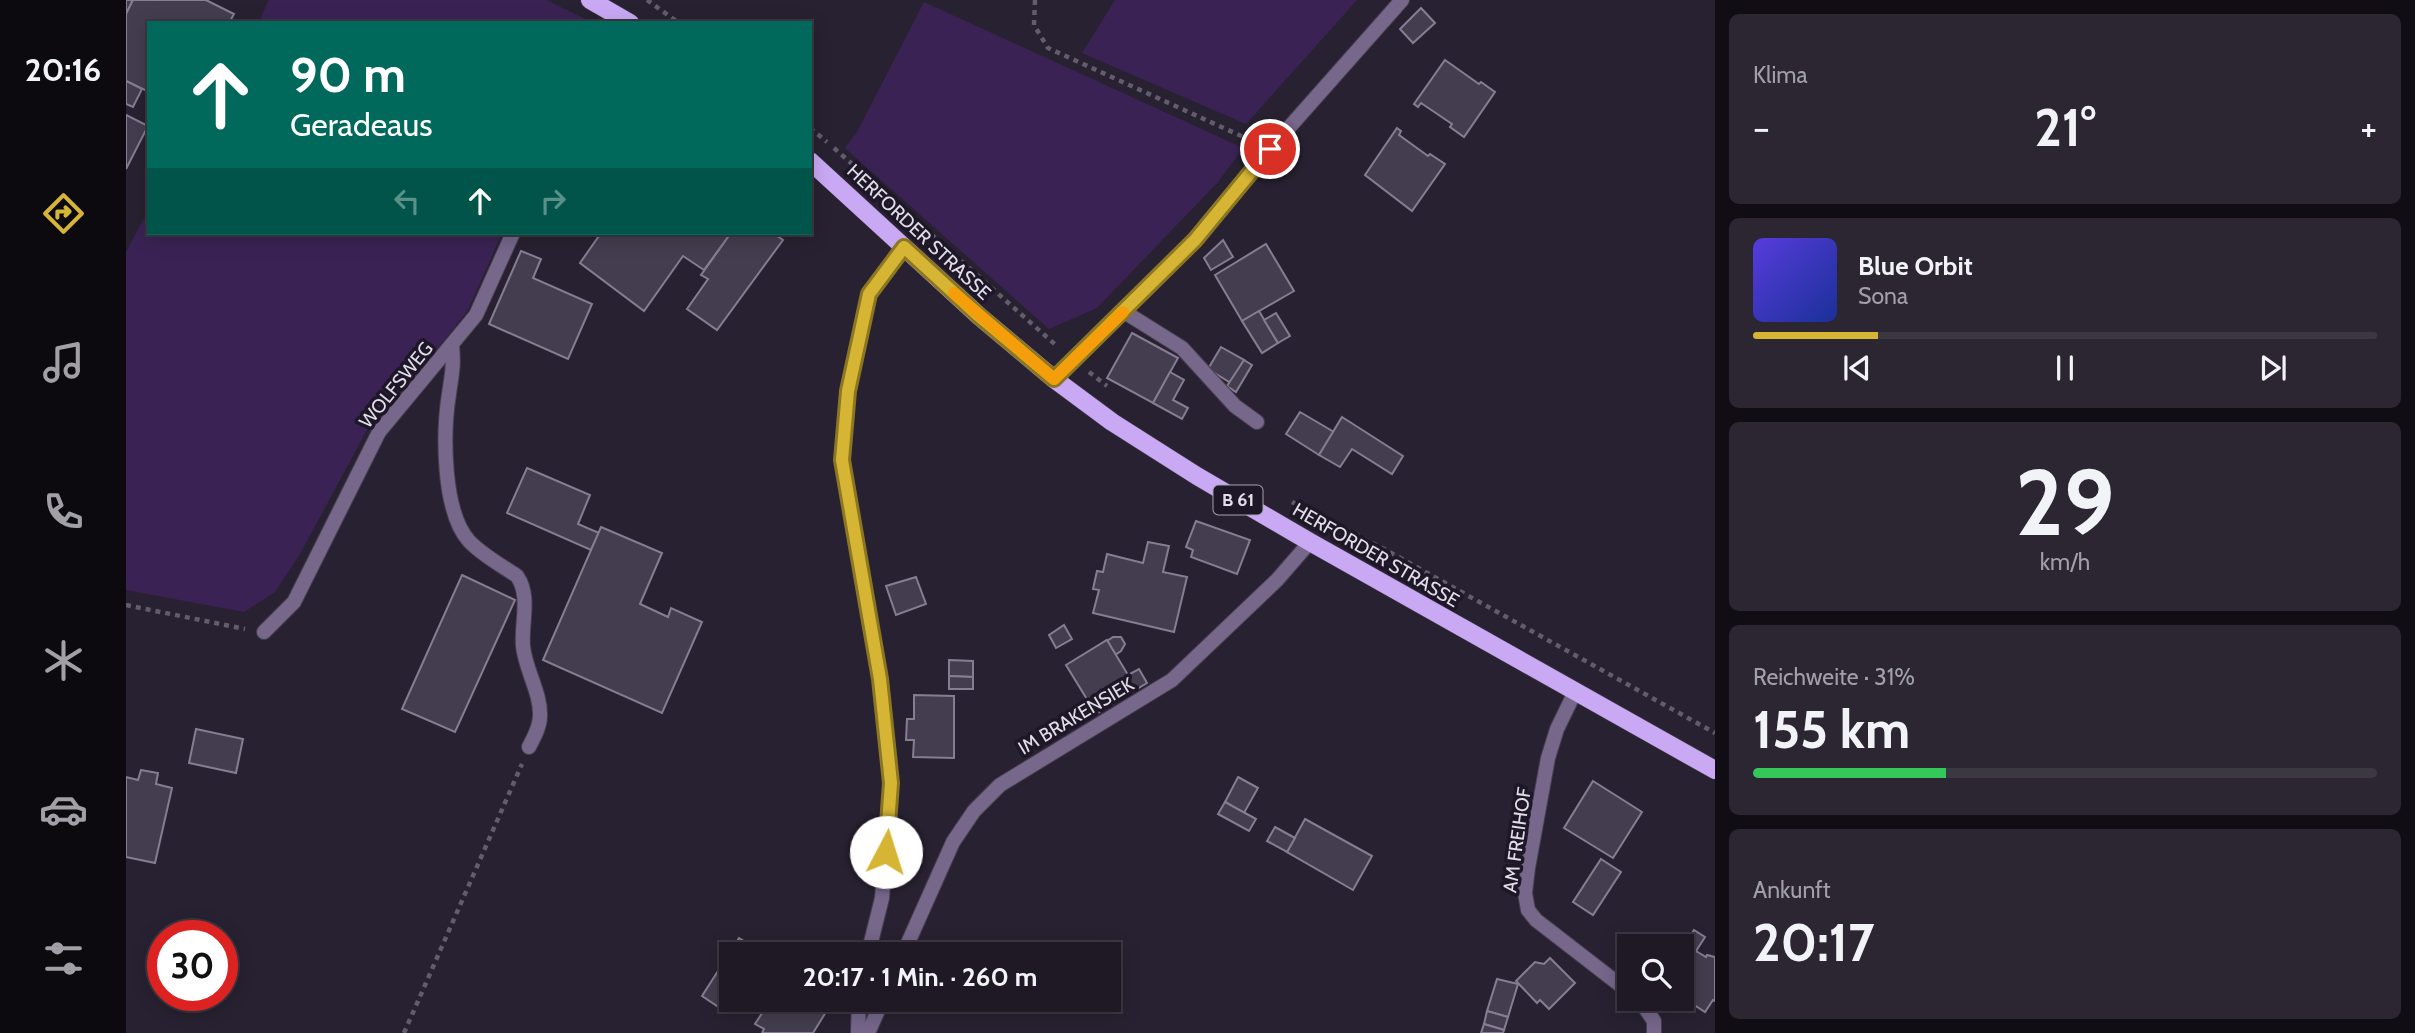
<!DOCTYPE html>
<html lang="de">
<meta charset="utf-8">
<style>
:root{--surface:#1e1925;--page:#2b2632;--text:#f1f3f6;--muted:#a1a0a7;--line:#3c3842;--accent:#d6b534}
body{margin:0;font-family:Cabin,sans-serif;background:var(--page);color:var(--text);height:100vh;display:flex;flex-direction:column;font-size:26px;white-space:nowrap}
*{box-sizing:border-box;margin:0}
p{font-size:23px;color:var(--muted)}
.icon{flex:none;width:38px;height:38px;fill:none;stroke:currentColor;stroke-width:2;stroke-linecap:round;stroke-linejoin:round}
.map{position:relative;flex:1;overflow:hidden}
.drawer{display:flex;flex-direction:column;gap:14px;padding:14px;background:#100e14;width:700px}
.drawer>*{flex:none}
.guide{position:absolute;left:21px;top:21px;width:665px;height:214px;border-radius:0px;box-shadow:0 4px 18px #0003,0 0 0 2px var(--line);background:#00695c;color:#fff;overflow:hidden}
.fabs{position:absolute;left:1491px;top:934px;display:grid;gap:14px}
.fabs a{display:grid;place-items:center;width:77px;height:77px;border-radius:0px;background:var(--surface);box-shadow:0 4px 18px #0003,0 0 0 2px var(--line);font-size:35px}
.speed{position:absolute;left:21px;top:920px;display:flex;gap:14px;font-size:35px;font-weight:700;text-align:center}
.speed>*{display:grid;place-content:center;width:91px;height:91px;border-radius:50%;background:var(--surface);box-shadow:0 4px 18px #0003,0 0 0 2px var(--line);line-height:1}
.speed .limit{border:10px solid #d22;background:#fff;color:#111}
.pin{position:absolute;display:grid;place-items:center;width:60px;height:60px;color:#fff;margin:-30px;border:4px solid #fff;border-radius:50%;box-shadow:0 2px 7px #0007}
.me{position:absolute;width:77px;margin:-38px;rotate:5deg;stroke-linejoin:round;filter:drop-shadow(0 0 5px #0008)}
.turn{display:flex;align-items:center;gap:24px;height:147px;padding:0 28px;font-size:32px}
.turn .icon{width:91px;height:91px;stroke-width:2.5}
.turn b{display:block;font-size:49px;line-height:60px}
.lanes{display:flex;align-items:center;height:66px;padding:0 28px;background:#0003;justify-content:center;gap:35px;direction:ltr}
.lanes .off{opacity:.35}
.big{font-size:52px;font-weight:700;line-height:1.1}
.drawer .card{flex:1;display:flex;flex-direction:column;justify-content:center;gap:10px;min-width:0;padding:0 24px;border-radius:10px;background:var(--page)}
.drawer .dial{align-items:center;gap:0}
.dial b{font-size:91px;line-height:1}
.song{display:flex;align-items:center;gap:21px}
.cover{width:84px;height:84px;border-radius:10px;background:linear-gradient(135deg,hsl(250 70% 55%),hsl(230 70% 35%))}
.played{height:7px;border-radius:4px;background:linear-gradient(90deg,var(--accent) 20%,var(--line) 20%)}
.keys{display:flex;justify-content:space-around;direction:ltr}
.heat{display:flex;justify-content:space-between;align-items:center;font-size:38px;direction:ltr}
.charge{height:10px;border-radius:5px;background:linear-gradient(90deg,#34c759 31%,var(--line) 0)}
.trip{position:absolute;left:593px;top:942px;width:402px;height:70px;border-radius:0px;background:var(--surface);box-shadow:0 4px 18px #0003,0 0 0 2px var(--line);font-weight:700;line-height:70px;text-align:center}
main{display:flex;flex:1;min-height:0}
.tabs{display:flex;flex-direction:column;width:126px;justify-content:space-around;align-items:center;background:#0c0a0f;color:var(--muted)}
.tabs .icon{width:49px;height:49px}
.tabs .on{color:var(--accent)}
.tabs b{font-size:32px;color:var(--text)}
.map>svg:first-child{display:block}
.green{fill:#3a2354}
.building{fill:#443d4f;stroke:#867d92;stroke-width:2}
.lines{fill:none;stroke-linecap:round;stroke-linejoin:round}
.service-casing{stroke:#463f4e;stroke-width:16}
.minor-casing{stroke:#463f4e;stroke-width:16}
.primary-casing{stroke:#463f4e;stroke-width:19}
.path{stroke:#635d6b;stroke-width:4.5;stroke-dasharray:5 5;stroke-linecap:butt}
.service{stroke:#76678b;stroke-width:14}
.minor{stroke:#76678b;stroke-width:14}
.primary{stroke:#c9a8f4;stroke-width:18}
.route-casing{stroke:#8b7622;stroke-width:18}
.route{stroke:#d6b534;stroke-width:12}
.slow{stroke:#f59e0b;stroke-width:12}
.labels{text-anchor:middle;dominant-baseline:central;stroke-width:7;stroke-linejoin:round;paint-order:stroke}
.shield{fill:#1e1727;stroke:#a7a2af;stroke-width:2}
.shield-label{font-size:18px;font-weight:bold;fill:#e2dee9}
.street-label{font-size:19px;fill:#e2dee9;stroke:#1e1727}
</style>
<main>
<nav class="tabs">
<b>20:16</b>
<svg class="icon on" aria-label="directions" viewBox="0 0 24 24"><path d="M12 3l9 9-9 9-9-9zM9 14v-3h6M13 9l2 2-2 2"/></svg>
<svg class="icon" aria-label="music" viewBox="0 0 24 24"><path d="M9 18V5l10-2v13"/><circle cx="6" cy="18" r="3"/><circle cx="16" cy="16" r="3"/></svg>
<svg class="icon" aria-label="phone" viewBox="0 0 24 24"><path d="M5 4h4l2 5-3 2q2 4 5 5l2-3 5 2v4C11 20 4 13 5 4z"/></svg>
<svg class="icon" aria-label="climate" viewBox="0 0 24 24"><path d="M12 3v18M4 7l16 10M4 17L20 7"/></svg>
<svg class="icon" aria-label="car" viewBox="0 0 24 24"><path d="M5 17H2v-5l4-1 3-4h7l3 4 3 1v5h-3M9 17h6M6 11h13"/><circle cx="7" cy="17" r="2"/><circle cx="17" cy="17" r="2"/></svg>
<svg class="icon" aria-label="filters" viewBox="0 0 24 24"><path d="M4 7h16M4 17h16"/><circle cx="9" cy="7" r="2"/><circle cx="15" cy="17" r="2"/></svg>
</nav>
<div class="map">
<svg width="1589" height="1033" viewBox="0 0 1589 1033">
<rect width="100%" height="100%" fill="#282131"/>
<!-- green -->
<g class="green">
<path d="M 143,0 L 420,0 L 468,23 L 132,23 Z"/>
<path d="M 989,0 L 1231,0 L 1120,124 L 956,53 Z"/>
<path d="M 798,2 L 1117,148 L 1092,182 L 971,308 L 923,329 L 719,148 L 731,132 Z"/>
<path d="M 23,209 L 23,233 L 376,233 L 342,310 L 321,337 L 242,428 L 174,554 L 149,592 L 118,612 L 0,590 L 0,252 Z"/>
</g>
<!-- building -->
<g class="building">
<path d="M 0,0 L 7,0 L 0,14 Z"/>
<path d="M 7,0 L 80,0 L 108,14 L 103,23 L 23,23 L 23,92 L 0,81 L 0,14 Z"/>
<path d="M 1295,8 L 1309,23 L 1287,43 L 1274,29 Z"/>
<path d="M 1319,60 L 1353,84 L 1355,82 L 1369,92 L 1338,137 L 1324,127 L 1326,124 L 1295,103 L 1292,107 L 1288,104 Z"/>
<path d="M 0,81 L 16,89 L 7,107 L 0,104 Z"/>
<path d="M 0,115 L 22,126 L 0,169 Z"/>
<path d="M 1271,128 L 1275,131 L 1273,135 L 1302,156 L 1304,154 L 1319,164 L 1286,211 L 1239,175 Z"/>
<path d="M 475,233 L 605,233 L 578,270 L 557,256 L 518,311 L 454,263 Z"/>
<path d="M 605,233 L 647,233 L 657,240 L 591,330 L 561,309 L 582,279 L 575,275 Z"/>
<path d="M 1097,240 L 1107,257 L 1085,270 L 1078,258 Z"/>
<path d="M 1140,244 L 1168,291 L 1116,321 L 1089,275 Z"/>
<path d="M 395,251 L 415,259 L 407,278 L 466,304 L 442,359 L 363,324 Z"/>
<path d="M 1133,311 L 1152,343 L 1136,353 L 1116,321 Z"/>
<path d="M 1150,313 L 1164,336 L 1152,343 L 1138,320 Z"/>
<path d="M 1006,333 L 1052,358 L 1027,403 L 981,378 Z"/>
<path d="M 1095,347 L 1118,360 L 1105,383 L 1082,369 Z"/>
<path d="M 1118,360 L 1126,365 L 1110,392 L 1101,386 Z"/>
<path d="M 1044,372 L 1058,380 L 1047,400 L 1062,408 L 1056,419 L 1027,403 Z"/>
<path d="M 1174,412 L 1208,432 L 1193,455 L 1160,434 Z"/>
<path d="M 1216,417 L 1277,456 L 1266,474 L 1226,449 L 1214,467 L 1193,455 Z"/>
<path d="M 401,468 L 464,495 L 452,524 L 473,533 L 465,550 L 381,513 Z"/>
<path d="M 1070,521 L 1124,540 L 1111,574 L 1065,557 L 1067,550 L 1060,547 Z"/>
<path d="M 475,527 L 536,553 L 514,604 L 542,617 L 545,608 L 576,622 L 536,713 L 417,660 Z"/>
<path d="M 1022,542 L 1043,546 L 1037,572 L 1061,577 L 1048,632 L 967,613 L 973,590 L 967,589 L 971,571 L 977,572 L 981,554 L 1017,563 Z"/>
<path d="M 336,575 L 389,600 L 329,732 L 276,709 Z"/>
<path d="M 790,577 L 800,604 L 770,615 L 760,586 Z"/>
<path d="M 938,625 L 946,639 L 930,648 L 923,635 Z"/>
<path d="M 987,637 L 995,637 L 999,644 L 995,651 L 989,655 L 981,641 Z"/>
<path d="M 981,640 L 1002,675 L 1013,669 L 1021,683 L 970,714 L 940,665 Z"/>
<path d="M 823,660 L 847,661 L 847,677 L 823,676 Z"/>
<path d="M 823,676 L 847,677 L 847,689 L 823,689 Z"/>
<path d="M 788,695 L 828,696 L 828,758 L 787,757 L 788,740 L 780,740 L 781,719 L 788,719 Z"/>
<path d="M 70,729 L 117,739 L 110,773 L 63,763 Z"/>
<path d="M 15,770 L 32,773 L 30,784 L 46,788 L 29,863 L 0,857 L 0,777 L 12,780 Z"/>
<path d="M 1112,777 L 1132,788 L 1118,813 L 1099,802 Z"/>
<path d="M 1467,781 L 1516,812 L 1487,858 L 1438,828 Z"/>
<path d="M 1099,802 L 1130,819 L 1123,831 L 1092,814 Z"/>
<path d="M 1179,819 L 1246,856 L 1227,890 L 1161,852 Z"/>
<path d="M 1149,827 L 1169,838 L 1161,852 L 1141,841 Z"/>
<path d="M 1475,859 L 1495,872 L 1467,915 L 1447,902 Z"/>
<path d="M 1568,930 L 1579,937 L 1563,962 L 1556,957 L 1556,950 Z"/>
<path d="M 613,938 L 634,951 L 633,954 L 606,954 L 606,997 L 597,1010 L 576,996 Z"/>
<path d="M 1570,951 L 1580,957 L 1581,955 L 1589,957 L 1589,1001 L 1587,1000 L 1579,1012 L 1556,997 L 1556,974 Z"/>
<path d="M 1424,958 L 1449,983 L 1423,1009 L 1414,1000 L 1411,1003 L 1390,981 L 1409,962 L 1418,964 Z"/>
<path d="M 1371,979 L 1392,984 L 1382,1017 L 1361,1011 Z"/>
<path d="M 657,999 L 708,999 L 687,1033 L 636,1033 L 638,1029 L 629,1024 L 644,1001 L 652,1007 Z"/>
<path d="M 1361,1011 L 1382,1017 L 1378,1030 L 1358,1024 Z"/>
<path d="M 1358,1024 L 1378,1030 L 1377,1033 L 1355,1033 Z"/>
</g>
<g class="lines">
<!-- service casing -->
<g class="service-casing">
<g id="service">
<path d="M 997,311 L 1056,348 L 1109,406 L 1131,422"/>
<path d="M 326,345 C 328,367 326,373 323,394 C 317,431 316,511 343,541 C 356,555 375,565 391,576 C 405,596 395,623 397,646 C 399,669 415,693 414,716 C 414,727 408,737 403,747"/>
<path d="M 716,460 L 722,391 L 743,294 L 778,247"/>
</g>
</g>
<!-- minor casing -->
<g class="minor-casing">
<g id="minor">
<path d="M 928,379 L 1069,240 L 1144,149 L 1276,0"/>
<path d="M 716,460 L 754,679 L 765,783 L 756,898 L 742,954"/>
<path d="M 138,632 L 168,602 L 253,432 L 350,315 L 387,233"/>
<path d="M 1449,692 L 1431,729 L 1422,758 L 1402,868 L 1399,893 L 1402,910 L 1410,920 L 1503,992"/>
<path d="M 777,954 L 827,842 L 848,811 L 874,785 L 1046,680 L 1151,580 L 1184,542"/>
<path d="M 1513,999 L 1528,1021 L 1528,1033"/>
<path d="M 732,1033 L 733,999"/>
<path d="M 742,1033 L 757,999"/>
</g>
</g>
<!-- primary casing -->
<g class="primary-casing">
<g id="primary">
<path d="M 464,0 L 504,23"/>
<path d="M 684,161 L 853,316 L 928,379 L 986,422 L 1071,476 L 1184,542 L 1589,770"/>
</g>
</g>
<!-- path -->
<g class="path">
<path d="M 521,0 L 553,23"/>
<path d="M 909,0 L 908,25 L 922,48 L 1124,140"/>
<path d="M 684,128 L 701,142"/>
<path d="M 708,148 L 932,347"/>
<path d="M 963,372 L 981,386"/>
<path d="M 1166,502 L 1260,550 L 1589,733"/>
<path d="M 0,605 L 119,629"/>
<path d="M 278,1033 L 396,764"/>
</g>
<!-- service -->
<use href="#service" class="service"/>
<!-- minor -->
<use href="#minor" class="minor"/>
<!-- primary -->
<use href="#primary" class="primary"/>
</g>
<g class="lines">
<!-- route casing -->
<g class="route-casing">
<path id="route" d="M 760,852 L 765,783 L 754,679 L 716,460 L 722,391 L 743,294 L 778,247 L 853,316 L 928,379 L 1069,240 L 1144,149"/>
</g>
<!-- route -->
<use href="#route" class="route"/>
<!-- slow -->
<path class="slow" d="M 828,293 L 928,379 L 997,312"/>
</g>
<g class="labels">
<!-- shield labels -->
<rect class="shield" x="1087.5" y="485.5" width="49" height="29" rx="5"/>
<g class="shield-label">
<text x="1112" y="500">B 61</text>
</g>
<!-- street labels -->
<g class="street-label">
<text transform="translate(793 232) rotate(43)">HERFORDER STRASSE</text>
<text transform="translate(270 385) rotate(-51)">WOLFSWEG</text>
<text transform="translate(1250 555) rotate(30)">HERFORDER STRASSE</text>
<text transform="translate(950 716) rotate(-31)">IM BRAKENSIEK</text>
<text transform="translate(1391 840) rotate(-82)">AM FREIHOF</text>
</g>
</g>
</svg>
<div class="fabs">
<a><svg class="icon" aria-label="search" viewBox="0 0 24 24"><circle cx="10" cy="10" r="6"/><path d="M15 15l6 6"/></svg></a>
</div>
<div class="speed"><div class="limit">30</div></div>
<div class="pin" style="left:1144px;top:149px;background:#d93025"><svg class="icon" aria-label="arrive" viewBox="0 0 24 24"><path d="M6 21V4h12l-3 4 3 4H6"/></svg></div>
<svg class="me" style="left:760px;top:852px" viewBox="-20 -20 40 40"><circle r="19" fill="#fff"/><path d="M0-13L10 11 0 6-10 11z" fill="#d6b534"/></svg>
<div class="trip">20:17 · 1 Min. · 260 m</div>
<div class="guide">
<div class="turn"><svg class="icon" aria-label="ahead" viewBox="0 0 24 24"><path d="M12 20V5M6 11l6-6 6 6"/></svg><div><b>90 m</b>Geradeaus</div></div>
<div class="lanes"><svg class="icon off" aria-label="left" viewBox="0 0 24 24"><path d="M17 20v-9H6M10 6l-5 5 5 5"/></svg><svg class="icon" aria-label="ahead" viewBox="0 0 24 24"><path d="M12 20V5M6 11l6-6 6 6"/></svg><svg class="icon off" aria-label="right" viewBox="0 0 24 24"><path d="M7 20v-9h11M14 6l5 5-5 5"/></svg></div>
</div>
</div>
<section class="drawer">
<div class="card"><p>Klima</p>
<div class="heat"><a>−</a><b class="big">21°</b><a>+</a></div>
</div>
<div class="card">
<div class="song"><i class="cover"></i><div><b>Blue Orbit</b><p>Sona</p></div></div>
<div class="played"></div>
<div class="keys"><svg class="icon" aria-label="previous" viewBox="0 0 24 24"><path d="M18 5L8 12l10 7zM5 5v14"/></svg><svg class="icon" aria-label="pause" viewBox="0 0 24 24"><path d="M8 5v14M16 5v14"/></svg><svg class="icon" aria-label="next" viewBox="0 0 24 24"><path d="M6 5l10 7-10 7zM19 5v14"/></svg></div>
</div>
<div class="card dial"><b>29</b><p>km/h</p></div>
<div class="card"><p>Reichweite · 31%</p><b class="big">155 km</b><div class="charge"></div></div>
<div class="card"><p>Ankunft</p><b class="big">20:17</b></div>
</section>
</main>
